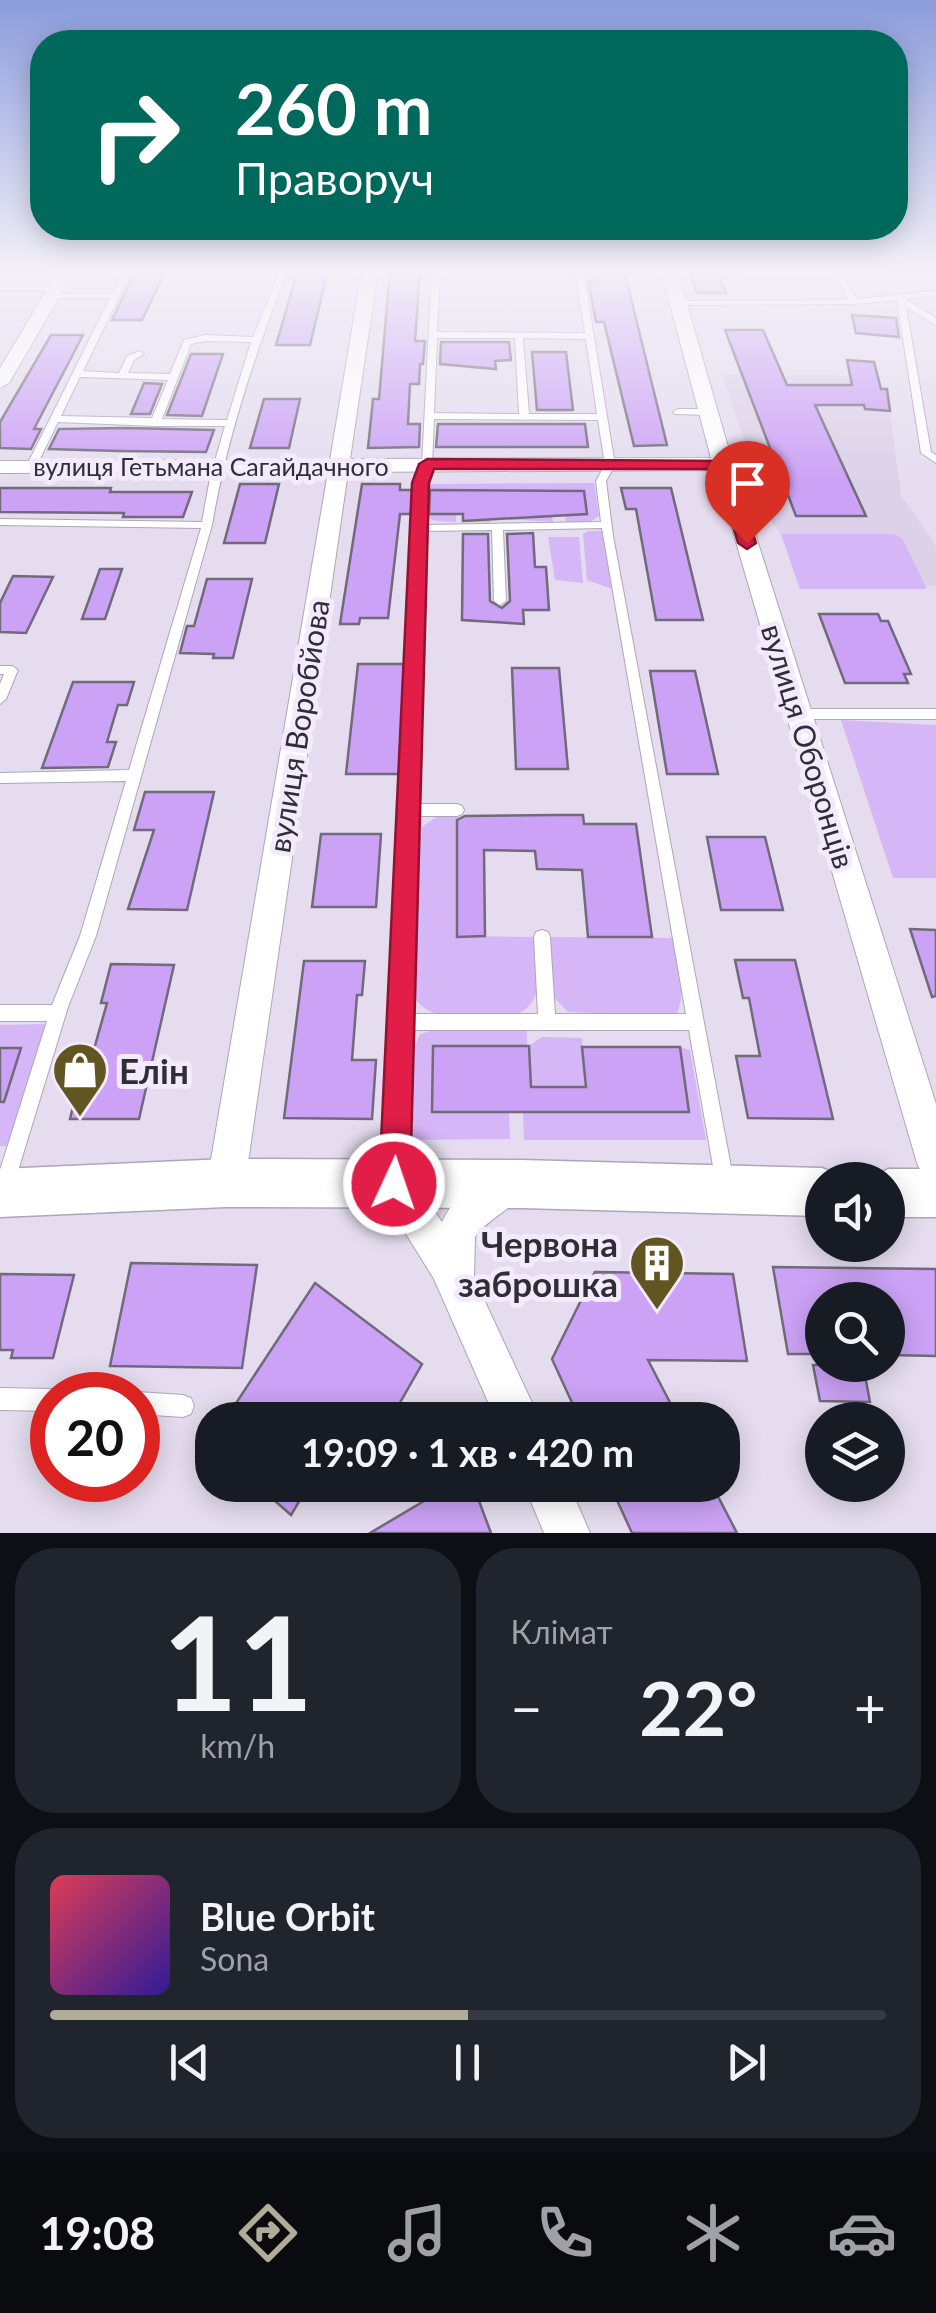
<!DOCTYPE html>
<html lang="uk">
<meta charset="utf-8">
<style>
:root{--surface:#171b24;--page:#20242c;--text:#f1f3f6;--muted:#9ea1a6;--line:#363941;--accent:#b0ac97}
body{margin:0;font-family:Lato,sans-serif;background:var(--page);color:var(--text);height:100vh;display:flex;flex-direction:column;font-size:38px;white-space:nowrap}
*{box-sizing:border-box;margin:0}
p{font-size:32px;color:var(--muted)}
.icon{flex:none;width:55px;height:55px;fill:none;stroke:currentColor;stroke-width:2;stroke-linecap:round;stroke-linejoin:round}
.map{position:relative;height:1533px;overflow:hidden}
.sheet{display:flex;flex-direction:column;gap:15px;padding:15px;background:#0d0f14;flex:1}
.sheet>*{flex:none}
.guide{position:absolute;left:30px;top:30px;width:878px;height:210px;border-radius:40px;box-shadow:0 5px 25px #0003;background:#00695c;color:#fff;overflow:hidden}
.buttons{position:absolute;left:805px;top:1162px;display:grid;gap:20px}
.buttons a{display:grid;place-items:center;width:100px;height:100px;border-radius:50%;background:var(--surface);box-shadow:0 5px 25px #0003;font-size:50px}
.speed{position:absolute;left:30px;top:1372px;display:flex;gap:20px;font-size:50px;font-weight:700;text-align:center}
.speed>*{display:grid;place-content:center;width:130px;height:130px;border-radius:50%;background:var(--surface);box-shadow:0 5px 25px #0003;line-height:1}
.speed .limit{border:15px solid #d22;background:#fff;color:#111}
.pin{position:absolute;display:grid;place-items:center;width:85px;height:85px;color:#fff;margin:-102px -42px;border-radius:50% 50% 50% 0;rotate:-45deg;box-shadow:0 0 10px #0007}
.pin .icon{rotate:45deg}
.me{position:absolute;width:110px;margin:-55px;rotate:3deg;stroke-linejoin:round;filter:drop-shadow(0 0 8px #0008)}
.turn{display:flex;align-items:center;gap:35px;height:210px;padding:0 40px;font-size:45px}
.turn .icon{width:130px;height:130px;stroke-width:2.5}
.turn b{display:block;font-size:70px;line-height:85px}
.big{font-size:75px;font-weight:700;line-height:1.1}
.sheet .widget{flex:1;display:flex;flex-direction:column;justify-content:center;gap:15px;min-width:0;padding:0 35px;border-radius:40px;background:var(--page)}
.sheet .dial{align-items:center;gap:0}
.dial b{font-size:130px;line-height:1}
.song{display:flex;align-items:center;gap:30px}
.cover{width:120px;height:120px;border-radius:15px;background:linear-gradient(135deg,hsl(350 70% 55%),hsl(250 70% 35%))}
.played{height:10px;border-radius:5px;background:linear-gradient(90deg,var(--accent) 50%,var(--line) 50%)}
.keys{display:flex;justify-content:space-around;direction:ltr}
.heat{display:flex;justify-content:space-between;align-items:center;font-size:55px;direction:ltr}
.sheet .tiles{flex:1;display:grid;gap:15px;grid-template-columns:1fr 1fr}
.widget:last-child{grid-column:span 2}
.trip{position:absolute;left:195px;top:1402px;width:545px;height:100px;border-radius:40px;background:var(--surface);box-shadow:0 5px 25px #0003;font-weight:700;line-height:100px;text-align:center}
.tab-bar{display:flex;height:160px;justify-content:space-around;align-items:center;background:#090b0e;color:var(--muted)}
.tab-bar .icon{width:70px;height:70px}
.tab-bar .current{color:var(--accent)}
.tab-bar b{font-size:45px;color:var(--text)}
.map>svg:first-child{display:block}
.built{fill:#dcd1e9}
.green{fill:#d5b6f7}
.building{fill:#cba2f6;stroke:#716a7a;stroke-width:2.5}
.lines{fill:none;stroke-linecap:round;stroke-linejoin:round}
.service-casing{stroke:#ada6b7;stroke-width:2}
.minor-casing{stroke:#ada6b7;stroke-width:2}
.tertiary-casing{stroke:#ada6b7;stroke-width:3}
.service{fill:#fff;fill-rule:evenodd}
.minor{fill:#fff;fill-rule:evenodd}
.tertiary{fill:#fff;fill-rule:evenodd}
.route{fill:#e11d48;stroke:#92132f;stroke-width:2.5}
.labels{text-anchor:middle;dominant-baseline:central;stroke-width:10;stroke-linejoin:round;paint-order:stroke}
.far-street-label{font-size:25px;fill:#302d34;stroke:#f3eafd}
.street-label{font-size:30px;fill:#302d34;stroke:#f3eafd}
.near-poi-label{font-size:35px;font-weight:bold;fill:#302d34;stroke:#f3eafd;text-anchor:start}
</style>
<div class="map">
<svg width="936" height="1533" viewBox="0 0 936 1533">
<rect width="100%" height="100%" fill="#e5ddef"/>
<!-- built -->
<path class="built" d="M 722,374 L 850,376 L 863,387 L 887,389 L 901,495 L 936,546 L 936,586 L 800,589 L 781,534 L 771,521 Z"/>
<!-- green -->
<g class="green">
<path d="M 594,483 L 599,516 L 590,522 L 566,522 L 565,514 L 587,514 L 584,491 L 522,490 L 552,514 L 553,522 L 491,518 L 490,522 L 468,522 L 468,514 L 497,499 L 497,490 L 434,490 L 433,514 L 456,514 L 456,522 L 435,521 L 425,516 L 427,484 Z"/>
<path d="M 589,531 L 601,531 L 605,536 L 612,589 L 587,580 L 583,534 Z"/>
<path d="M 781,534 L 893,534 L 902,538 L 927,589 L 800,589 Z"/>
<path d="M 548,537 L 579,537 L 583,583 L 555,580 Z"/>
<path d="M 841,720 L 936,725 L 936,878 L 893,878 Z"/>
<path d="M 438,816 L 457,816 L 457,936 L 537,937 C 538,969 548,1003 513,1016 C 482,1016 424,1027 411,991 L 417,855 L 422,827 Z"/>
<path d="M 548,937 L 674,938 C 677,962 689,995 675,1016 L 568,1012 L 553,996 Z"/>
<path d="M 48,1024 L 9,1146 L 0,1146 L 0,1025 Z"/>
<path d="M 527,1027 L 527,1046 L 433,1046 L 432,1112 L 509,1113 L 510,1139 L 404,1140 L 408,1062 L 420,1034 L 442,1028 Z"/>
<path d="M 542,1037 L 582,1038 L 586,1087 L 689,1112 L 680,1047 L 690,1050 L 706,1140 L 524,1140 L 523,1113 L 545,1112 L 544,1087 L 531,1087 L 529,1046 Z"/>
</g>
<!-- building -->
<g class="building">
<path d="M 136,270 L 166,270 L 142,320 L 112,320 Z"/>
<path d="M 298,270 L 328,270 L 310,345 L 276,345 Z"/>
<path d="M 390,270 L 420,270 L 415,341 L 425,341 L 423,364 L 420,364 L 419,384 L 410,384 L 408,424 L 420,424 L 419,447 L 368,448 L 373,399 L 379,399 Z"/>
<path d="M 597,270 L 624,270 L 667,445 L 634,446 L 604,322 L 596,322 L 588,280 L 599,280 Z"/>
<path d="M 689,270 L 717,270 L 726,293 L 697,293 Z"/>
<path d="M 852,315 L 896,318 L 899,337 L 856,333 Z"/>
<path d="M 725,330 L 763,330 L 787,385 L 852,385 L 847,360 L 874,362 L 881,389 L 887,389 L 890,411 L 865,409 L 864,405 L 815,405 L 866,516 L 796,516 Z"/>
<path d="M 51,335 L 83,335 L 34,429 L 41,429 L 31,449 L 0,448 L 0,422 Z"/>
<path d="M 441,342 L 509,342 L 511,360 L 495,361 L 496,369 L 440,364 Z"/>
<path d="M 532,352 L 566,352 L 573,410 L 537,410 Z"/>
<path d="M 191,354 L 223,354 L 202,416 L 167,415 Z"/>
<path d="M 144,383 L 162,384 L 150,414 L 131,414 Z"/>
<path d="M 264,399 L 300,399 L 289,448 L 250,448 Z"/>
<path d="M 438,424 L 585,424 L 588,447 L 436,447 Z"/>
<path d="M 59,429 L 125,428 L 214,430 L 206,452 L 119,451 L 49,449 Z"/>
<path d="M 240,484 L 279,484 L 265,543 L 224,543 Z"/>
<path d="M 362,484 L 400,484 L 400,490 L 412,490 L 411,514 L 400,514 L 388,618 L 360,618 L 359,624 L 340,624 Z"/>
<path d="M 0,488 L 111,488 L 110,492 L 192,492 L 183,517 L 123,517 L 124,513 L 0,512 Z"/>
<path d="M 621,488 L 671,488 L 703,620 L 656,620 L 636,509 L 626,509 Z"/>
<path d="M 430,490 L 584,491 L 587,514 L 463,521 L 463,514 L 429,514 Z"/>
<path d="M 533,533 L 535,567 L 546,567 L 549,610 L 523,610 L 524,624 L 462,620 L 463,534 L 488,534 L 490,601 L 502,608 L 510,601 L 507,534 Z"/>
<path d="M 100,569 L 122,569 L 105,619 L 82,619 Z"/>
<path d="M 13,576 L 53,577 L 26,633 L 0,632 L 0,603 Z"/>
<path d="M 207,579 L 252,579 L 233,658 L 213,658 L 214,654 L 180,653 L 187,626 L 194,626 Z"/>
<path d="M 819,614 L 878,614 L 881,621 L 888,621 L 911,674 L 904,674 L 908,683 L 845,683 Z"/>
<path d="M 358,664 L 404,664 L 400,774 L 346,774 Z"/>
<path d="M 512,668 L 559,668 L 568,769 L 516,769 Z"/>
<path d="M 650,671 L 695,671 L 718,774 L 667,774 Z"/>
<path d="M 73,682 L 134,682 L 127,705 L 118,705 L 107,742 L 116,742 L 108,767 L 42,768 Z"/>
<path d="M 145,792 L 214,792 L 187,910 L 128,909 L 154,830 L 134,830 Z"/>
<path d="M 557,815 L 583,815 L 584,824 L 636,824 L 652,937 L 588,937 L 582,870 L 537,869 L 535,851 L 484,850 L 485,936 L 457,937 L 457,820 L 465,816 Z"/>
<path d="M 321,834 L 381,834 L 376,907 L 312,907 Z"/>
<path d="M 707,837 L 765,837 L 783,910 L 721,910 Z"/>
<path d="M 910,929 L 936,930 L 936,996 L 932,997 Z"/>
<path d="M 735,960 L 795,960 L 833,1119 L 748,1118 L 736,1056 L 760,1056 L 749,998 L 743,998 Z"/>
<path d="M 304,961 L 365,961 L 362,995 L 357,995 L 352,1060 L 376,1060 L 372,1119 L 284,1118 Z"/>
<path d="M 111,964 L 174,965 L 139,1119 L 70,1119 L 81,1074 L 87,1074 L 107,1003 L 101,1003 Z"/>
<path d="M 433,1046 L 529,1046 L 531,1087 L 586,1087 L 582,1047 L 680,1047 L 689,1112 L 432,1112 Z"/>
<path d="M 0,1048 L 21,1048 L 4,1102 L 0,1102 Z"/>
<path d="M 131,1263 L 257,1265 L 242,1368 L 110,1366 Z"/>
<path d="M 773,1267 L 936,1269 L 936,1356 L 888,1355 L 888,1300 L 822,1300 L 822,1354 L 788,1354 Z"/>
<path d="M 595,1272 L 733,1274 L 747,1361 L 648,1360 L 679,1420 L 580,1420 L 552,1359 Z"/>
<path d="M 0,1274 L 74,1275 L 53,1358 L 11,1358 L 13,1350 L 0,1350 Z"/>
<path d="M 315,1283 L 422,1364 L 390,1420 L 225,1420 Z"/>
<path d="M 813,1365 L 863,1365 L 870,1402 L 820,1401 Z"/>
<path d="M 257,1485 L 309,1485 L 291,1515 Z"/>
<path d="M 451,1485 L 473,1485 L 491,1533 L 370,1533 Z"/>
<path d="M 610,1485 L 712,1485 L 737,1533 L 632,1533 Z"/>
</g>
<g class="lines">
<!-- service casing -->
<g class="service-casing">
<g id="service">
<path d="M 124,270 L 132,270 L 83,371 L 119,373 L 127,356 L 140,351 L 144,354 L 134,360 L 128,373 L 170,374 L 184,340 L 205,335 L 253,337 L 280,270 L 288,270 C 255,353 227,437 212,525 L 96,936 L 68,1007 L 14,1184 L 12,1191 L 5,1193 L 0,1191 L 0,1170 L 47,1021 L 0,1021 L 0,1005 L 52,1005 L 80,936 L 126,781 L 0,783 L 0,773 L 129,770 L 201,528 L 0,525 L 0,519 L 202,522 L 210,478 L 225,426 L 155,426 L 58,422 L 35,469 L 27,469 L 26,467 L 110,298 L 51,298 L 47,296 L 51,294 L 112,294 ZM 205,341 L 251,342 L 227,420 L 162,419 L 191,344 ZM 80,377 L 168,380 L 152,418 L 61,416 Z"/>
<path d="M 432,270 L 440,270 L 437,332 L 585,333 L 575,270 L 583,270 L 615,465 L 606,481 L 613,536 L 734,1183 L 732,1190 L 725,1192 L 718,1190 L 716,1183 L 689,1030 L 410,1030 L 404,1177 L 402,1184 L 395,1186 L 388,1184 L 386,1177 L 416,483 L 422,464 ZM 437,338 L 515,338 L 519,414 L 434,413 ZM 523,338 L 586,339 L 597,414 L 529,414 ZM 434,419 L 598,420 L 605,465 L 596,481 L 601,522 L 425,525 L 426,483 L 432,464 ZM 602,528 L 686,1014 L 555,1014 L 550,937 L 548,932 L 542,930 L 536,932 L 534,937 L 538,1014 L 410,1014 L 416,816 L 457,816 L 462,814 L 464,810 L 462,806 L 457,804 L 417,804 L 425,531 L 492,530 L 494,601 L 500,605 L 506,601 L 503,530 Z"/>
<path d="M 738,270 L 838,272 L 841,272 L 857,299 L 936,291 L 936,295 L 905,299 L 936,318 L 936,325 L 906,307 L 931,452 L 936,455 L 936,463 L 921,453 L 897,300 L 855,304 L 680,305 L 676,303 L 680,301 L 849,300 L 836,276 L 744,276 Z"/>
<path d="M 0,286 L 55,286 L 59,288 L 55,290 L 0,290 Z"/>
<path d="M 678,409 L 709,409 L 714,412 L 709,415 L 675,414 L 673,412 Z"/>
<path d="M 0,666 L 12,666 L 18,670 L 6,699 L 0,704 L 0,684 L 4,674 L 0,674 Z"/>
<path d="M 799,709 L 936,709 L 936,719 L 799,719 L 792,714 Z"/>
<path d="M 0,1388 L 52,1389 L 61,1395 L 52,1395 L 52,1411 L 0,1410 Z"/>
<path d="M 138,1392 L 183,1395 L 191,1398 L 194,1406 L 191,1414 L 183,1417 L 138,1414 L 138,1395 L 131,1395 Z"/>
</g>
</g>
<!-- minor casing -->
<g class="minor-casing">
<g id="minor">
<path d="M 59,270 L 75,270 L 9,383 L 0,388 L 0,368 Z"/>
<path d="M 362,270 L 378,270 L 350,459 L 711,458 L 661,270 L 677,270 L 733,464 L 936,1104 L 936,1182 L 923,1176 L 917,1163 L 715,470 L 348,472 L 245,1183 L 239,1196 L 226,1202 L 213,1196 L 207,1183 L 328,472 L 0,473 L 0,461 L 330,460 Z"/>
<path d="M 394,1165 L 407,1171 L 442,1222 C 455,1194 476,1183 504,1171 L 517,1177 L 523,1190 C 514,1210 489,1217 475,1237 L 474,1278 L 540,1420 L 496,1420 L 434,1279 L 375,1184 L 381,1171 Z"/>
<path d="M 524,1485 L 569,1485 L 590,1533 L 544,1533 Z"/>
</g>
</g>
<!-- tertiary casing -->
<g class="tertiary-casing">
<g id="tertiary">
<path d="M 226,1159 L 521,1160 L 822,1168 L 839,1175 L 841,1180 L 822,1180 L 822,1216 L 521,1208 L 226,1207 L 0,1217 L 0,1169 Z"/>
<path d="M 888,1169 L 936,1169 L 936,1217 L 888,1217 L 888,1180 L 869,1180 Z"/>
</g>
</g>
<!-- service -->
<use href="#service" class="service"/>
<!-- minor -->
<use href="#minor" class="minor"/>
<!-- tertiary -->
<use href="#tertiary" class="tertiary"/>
</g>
<!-- sky -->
<linearGradient id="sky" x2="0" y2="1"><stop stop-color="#8b9cdc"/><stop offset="0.56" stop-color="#f3f0f8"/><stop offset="1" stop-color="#f3f0f8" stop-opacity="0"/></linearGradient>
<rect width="936" height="484" fill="url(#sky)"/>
<!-- route -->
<path class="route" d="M 427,459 L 729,461 L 756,543 L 747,549 L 738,543 L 716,469 L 434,469 L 429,483 L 410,1184 L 405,1195 L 394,1200 L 384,1195 L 379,1184 L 412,483 L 419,464 Z"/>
<!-- icons -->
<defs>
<g id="shop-pin" transform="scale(2.875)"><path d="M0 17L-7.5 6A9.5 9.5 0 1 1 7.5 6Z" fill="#615522" stroke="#f3eafd"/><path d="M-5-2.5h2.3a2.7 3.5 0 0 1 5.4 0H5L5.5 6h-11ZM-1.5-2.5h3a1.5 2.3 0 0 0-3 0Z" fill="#fff"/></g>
<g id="building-pin" transform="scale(2.875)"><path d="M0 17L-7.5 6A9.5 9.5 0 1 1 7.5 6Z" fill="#615522" stroke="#f3eafd"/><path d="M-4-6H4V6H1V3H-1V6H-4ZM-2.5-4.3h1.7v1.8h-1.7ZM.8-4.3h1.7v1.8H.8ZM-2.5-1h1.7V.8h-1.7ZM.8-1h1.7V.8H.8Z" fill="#fff"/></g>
</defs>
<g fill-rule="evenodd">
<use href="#shop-pin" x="80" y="1070"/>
<use href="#building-pin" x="657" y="1263"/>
</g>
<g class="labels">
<!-- far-street labels -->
<g class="far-street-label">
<text x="211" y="466">вулиця Гетьмана Сагайдачного</text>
</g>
<!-- street labels -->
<g class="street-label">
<text transform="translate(298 726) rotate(-81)">вулиця Воробйова</text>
<text transform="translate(809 746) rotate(73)">вулиця Оборонців</text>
</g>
<!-- near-poi labels -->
<g class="near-poi-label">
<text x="119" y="1070">Елін</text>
<text x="618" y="1243" text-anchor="end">Червона<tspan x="618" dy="40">заброшка</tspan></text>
</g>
</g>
</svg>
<div class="buttons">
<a><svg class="icon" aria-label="sound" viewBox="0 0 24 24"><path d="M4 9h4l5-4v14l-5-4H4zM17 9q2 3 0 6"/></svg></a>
<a><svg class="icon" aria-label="search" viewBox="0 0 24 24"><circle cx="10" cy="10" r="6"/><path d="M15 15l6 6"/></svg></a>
<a><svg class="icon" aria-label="layers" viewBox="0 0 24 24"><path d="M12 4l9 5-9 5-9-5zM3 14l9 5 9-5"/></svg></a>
</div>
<div class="speed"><div class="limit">20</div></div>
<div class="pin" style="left:747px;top:543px;background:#d93025"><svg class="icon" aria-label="arrive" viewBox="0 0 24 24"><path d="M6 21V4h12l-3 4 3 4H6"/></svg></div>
<svg class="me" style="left:394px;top:1184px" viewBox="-20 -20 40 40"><circle r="17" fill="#e11d48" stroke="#fff" stroke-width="3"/><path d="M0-11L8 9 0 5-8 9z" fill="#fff"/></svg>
<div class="trip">19:09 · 1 хв · 420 m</div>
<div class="guide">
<div class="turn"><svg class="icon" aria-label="right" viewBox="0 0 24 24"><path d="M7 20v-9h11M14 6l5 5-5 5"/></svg><div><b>260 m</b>Праворуч</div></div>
</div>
</div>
<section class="sheet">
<div class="tiles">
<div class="widget dial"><b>11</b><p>km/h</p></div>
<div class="widget"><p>Клімат</p>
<div class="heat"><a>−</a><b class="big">22°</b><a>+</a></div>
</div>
<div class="widget">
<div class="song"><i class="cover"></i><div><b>Blue Orbit</b><p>Sona</p></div></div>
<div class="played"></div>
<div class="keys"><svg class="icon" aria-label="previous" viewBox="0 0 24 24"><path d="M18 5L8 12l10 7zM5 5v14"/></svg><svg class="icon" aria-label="pause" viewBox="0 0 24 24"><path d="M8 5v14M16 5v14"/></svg><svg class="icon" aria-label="next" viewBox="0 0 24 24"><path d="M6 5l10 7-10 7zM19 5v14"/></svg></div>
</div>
</div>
</section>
<nav class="tab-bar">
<b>19:08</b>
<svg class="icon current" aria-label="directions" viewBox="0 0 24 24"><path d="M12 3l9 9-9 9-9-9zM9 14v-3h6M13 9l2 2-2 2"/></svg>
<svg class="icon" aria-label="music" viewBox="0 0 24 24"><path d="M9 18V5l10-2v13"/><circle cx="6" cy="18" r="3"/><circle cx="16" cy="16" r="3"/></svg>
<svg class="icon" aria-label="phone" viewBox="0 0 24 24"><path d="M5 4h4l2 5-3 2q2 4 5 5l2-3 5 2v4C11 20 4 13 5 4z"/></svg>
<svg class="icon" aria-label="climate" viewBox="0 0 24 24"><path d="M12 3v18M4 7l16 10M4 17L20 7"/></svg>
<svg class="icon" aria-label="car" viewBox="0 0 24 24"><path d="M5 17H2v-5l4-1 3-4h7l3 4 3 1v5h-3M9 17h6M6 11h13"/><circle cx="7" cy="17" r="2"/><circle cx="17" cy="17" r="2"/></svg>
</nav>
